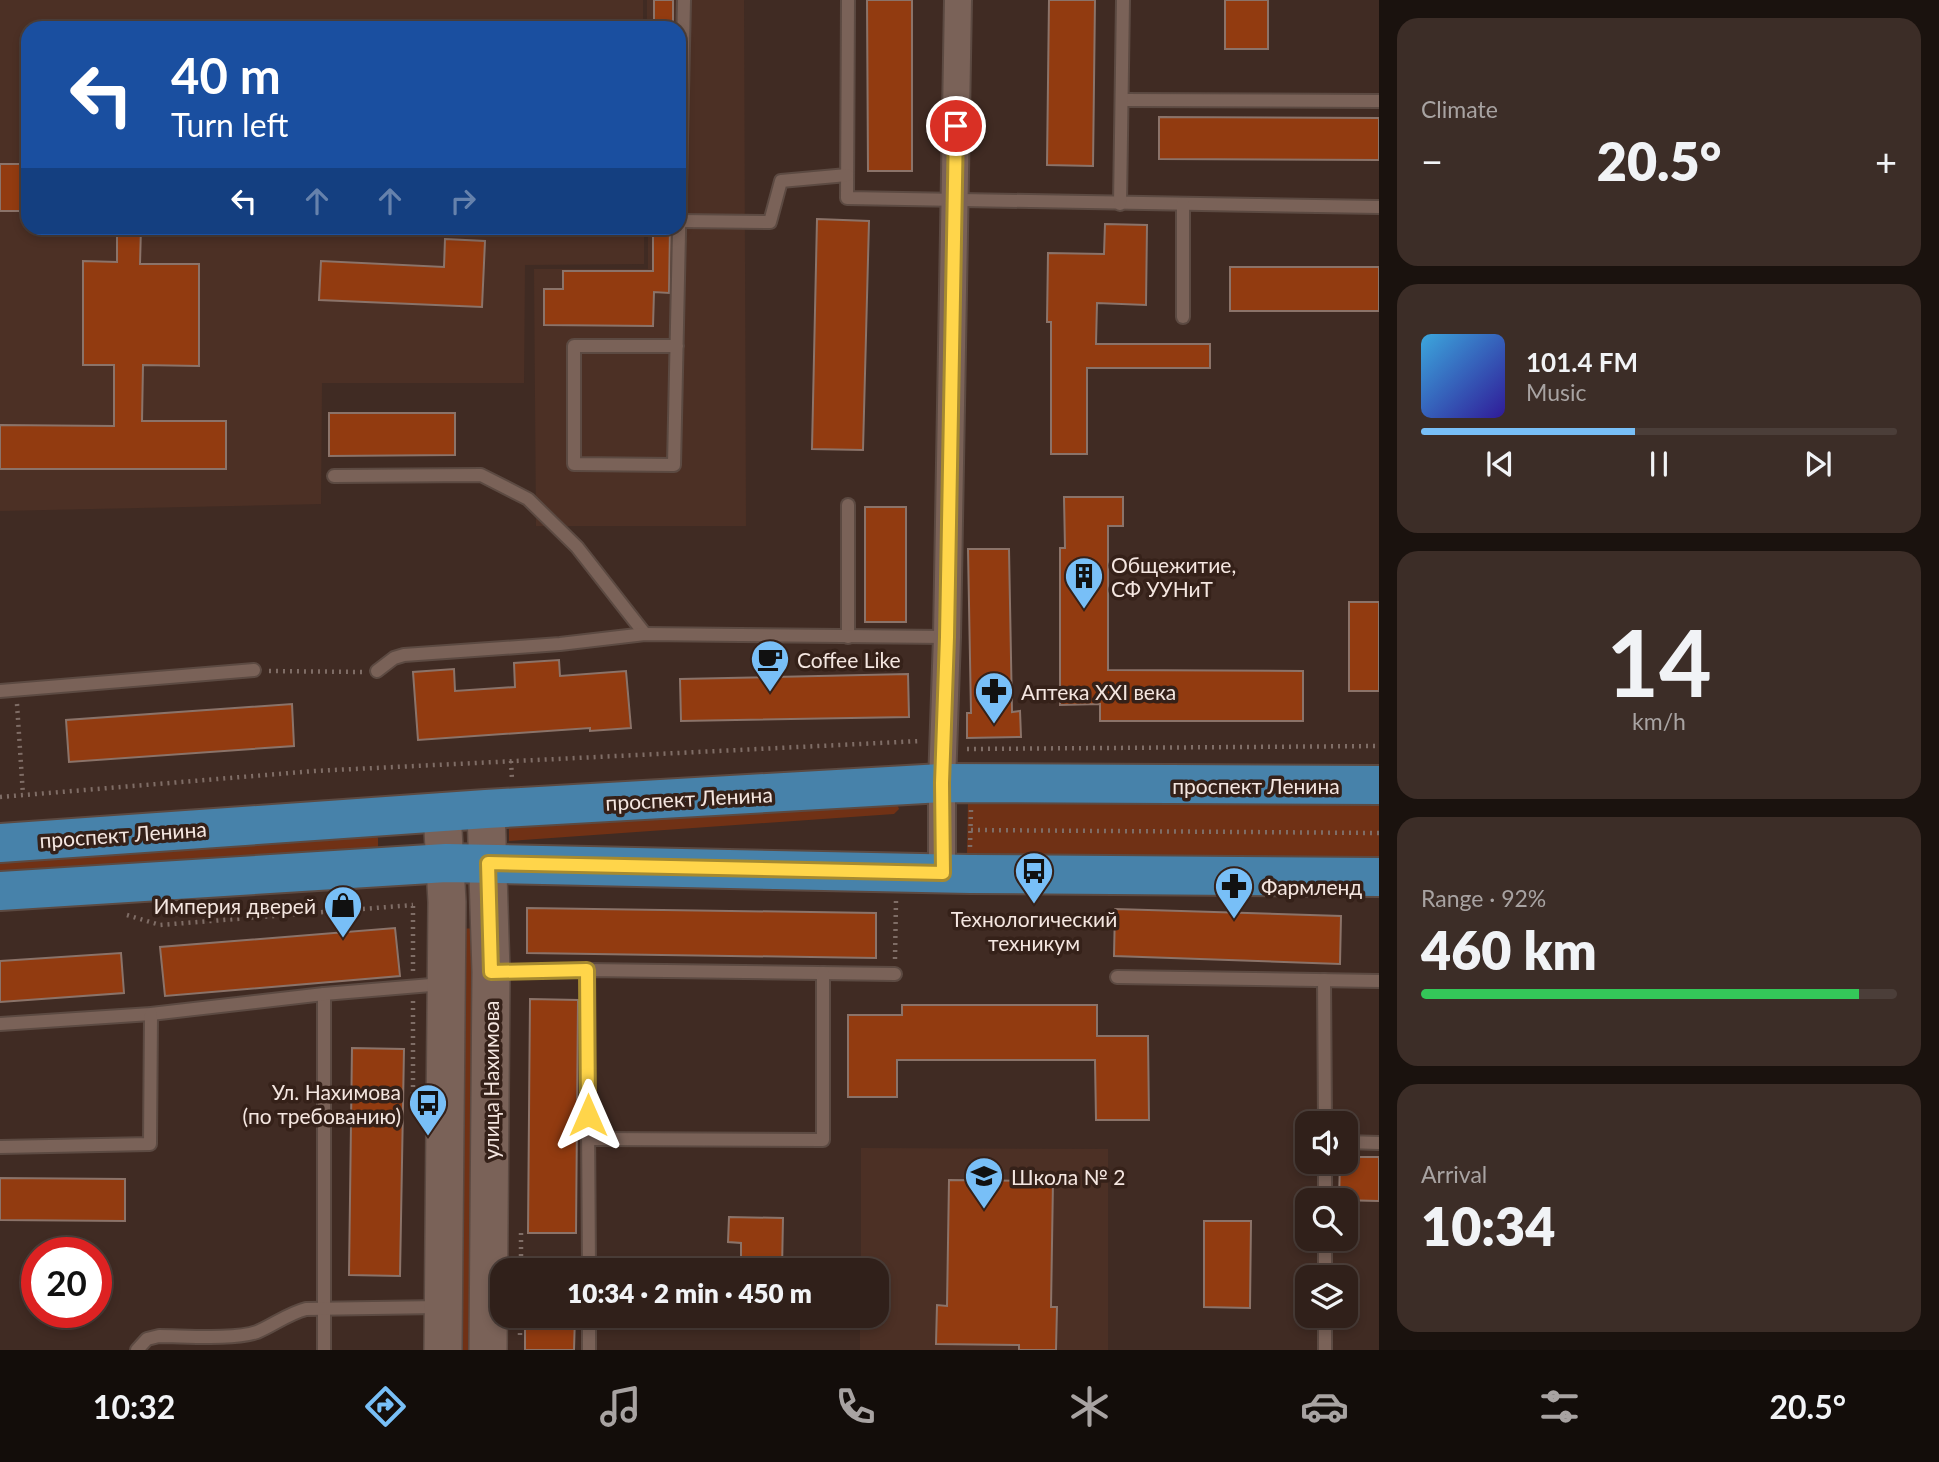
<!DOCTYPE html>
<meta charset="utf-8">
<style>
:root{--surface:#30201a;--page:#3c2d27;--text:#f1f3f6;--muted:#a8a3a2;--line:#4b3e39;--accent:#78bff7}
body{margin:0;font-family:Lato,sans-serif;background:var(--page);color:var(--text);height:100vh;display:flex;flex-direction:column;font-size:26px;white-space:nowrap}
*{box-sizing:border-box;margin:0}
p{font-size:23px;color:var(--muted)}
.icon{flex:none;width:38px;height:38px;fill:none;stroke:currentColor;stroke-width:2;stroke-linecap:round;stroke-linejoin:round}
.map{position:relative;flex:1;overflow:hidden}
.panel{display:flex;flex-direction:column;gap:18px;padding:18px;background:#1a120e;width:560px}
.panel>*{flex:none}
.top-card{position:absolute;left:21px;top:21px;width:665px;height:214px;border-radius:21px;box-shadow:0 4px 10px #0003,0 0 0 2px var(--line);background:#1a4fa0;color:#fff;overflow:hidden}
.controls{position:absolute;left:1295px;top:1111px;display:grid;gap:14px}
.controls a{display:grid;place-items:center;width:63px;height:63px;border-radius:14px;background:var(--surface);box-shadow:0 4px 10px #0003,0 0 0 2px var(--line);font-size:35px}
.speed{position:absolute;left:21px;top:1237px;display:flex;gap:14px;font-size:35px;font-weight:700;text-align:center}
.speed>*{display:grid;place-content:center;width:91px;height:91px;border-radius:50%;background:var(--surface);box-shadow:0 4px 10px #0003,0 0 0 2px var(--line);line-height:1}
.speed .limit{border:10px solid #d22;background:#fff;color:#111}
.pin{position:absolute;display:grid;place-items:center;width:60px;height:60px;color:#fff;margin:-30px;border:4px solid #fff;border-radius:50%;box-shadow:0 2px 7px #0007}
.me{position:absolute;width:77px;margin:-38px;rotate:0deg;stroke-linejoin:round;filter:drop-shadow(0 0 5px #0008)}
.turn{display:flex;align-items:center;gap:24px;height:147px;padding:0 35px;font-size:32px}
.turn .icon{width:91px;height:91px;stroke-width:2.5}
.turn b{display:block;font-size:49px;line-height:60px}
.lanes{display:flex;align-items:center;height:66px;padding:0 35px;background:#0003;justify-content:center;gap:35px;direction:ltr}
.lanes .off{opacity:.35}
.big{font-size:52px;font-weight:800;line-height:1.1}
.panel .tile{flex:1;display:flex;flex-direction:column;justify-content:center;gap:10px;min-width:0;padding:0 24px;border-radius:21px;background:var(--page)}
.panel .dial{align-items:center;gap:0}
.dial b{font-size:91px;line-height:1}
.song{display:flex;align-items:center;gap:21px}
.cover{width:84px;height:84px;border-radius:10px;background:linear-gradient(135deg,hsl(200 70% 55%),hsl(250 70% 35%))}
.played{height:7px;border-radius:4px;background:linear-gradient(90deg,var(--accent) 45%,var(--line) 45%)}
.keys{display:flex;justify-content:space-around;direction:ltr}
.heat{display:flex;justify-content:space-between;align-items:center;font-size:38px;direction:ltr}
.charge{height:10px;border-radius:5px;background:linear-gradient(90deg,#34c759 92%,var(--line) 0)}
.trip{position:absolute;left:490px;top:1258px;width:399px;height:70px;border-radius:21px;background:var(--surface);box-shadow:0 4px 10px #0003,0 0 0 2px var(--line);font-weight:800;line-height:70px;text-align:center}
.tab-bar{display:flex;height:112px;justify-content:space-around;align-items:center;background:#130d0a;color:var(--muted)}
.tab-bar .icon{width:49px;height:49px}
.tab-bar .on{color:var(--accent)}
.tab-bar b{font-size:32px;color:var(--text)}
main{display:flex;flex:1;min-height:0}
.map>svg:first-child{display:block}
.built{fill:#4c3025}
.green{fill:#703115}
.building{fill:#923b10;stroke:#8b7369;stroke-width:2}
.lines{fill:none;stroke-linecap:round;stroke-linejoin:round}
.lane-casing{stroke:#5c4a42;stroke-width:16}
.street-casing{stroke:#5c4a42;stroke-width:30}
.secondary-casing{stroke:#5c4a42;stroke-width:40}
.primary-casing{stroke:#5c4a42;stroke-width:42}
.path{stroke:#7f6d66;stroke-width:4.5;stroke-dasharray:2 5;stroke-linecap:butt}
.lane{stroke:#7a6258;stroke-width:12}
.street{stroke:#7a6258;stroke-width:26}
.secondary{stroke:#7a6258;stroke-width:37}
.primary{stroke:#4782aa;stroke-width:38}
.route-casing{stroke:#a68a30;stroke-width:18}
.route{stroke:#ffd54a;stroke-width:12}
.labels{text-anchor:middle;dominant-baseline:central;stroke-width:7;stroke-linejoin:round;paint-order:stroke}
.poi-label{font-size:21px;fill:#f4e6e0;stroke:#352119;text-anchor:start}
.street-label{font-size:21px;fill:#f4e6e0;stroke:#352119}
</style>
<main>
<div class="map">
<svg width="1379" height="1350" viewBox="0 0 1379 1350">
<rect width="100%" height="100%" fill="#402b23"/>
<!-- built -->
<g class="built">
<path d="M 0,0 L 643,0 L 643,28 L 28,28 L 28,228 L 644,228 L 644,264 L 525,265 L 524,383 L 322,383 L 321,504 L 0,511 Z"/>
<path d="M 647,0 L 744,0 L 746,526 L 536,526 L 534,269 L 648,269 L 648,228 L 679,228 L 679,28 L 647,28 Z"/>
<path d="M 861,1148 L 1108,1149 L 1108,1350 L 860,1350 L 860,1316 L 877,1316 L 877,1270 L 861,1270 Z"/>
</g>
<!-- green -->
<g class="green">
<path d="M 968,800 L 1379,803 L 1379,863 L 967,857 Z"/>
<path d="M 897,804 L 899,809 L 894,814 L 509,841 L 509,822 Z"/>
<path d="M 373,833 L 378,838 L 378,848 L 0,878 L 0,859 Z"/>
<path d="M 491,928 L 485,1350 L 444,1350 L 445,929 Z"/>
</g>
<!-- building -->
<g class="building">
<rect x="654" y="0" width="19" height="28"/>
<path d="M 867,0 L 912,0 L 912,171 L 868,171 Z"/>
<path d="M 1049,0 L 1095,0 L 1093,166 L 1047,165 Z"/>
<rect x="1225" y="0" width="43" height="49"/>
<path d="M 1159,117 L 1379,118 L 1379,160 L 1159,159 Z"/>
<rect x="0" y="164" width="28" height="47"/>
<path d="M 817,219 L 869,221 L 863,450 L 812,449 Z"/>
<path d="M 1105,224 L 1147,225 L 1146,305 L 1097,303 L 1096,344 L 1210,344 L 1210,368 L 1087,368 L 1087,454 L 1051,454 L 1051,322 L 1047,322 L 1048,253 L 1104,254 Z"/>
<path d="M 117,228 L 141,228 L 140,264 L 199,264 L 199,366 L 143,365 L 142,421 L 226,421 L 226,469 L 0,469 L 0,425 L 114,426 L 114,365 L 83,365 L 83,261 L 117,262 Z"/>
<path d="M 653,228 L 670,228 L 669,293 L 654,292 L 653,326 L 544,325 L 544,289 L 563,289 L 563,271 L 653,271 Z"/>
<path d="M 445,239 L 485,241 L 482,307 L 319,300 L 321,261 L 444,267 Z"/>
<rect x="1230" y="267" width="149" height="44"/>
<path d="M 329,413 L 455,413 L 455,455 L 329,456 Z"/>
<path d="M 1064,497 L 1123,497 L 1123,526 L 1108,526 L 1108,670 L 1303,671 L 1303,721 L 1100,721 L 1100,704 L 1060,705 L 1060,548 L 1065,548 Z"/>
<rect x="865" y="507" width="41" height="115"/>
<path d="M 968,549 L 1009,549 L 1012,712 L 1020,711 L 1021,737 L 967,738 L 967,713 L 971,713 Z"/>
<rect x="1349" y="602" width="30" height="89"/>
<path d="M 559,660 L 560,676 L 626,671 L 631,728 L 590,731 L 590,728 L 418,740 L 413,672 L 454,669 L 455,691 L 515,687 L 514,663 Z"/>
<path d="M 908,674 L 909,717 L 681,721 L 680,679 Z"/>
<path d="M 292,704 L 294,746 L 69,762 L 66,720 Z"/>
<path d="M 527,908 L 876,913 L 876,958 L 527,953 Z"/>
<path d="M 1115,909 L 1341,916 L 1340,964 L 1114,956 Z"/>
<path d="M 395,928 L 400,976 L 165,996 L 160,947 Z"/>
<path d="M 121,953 L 124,993 L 0,1002 L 0,961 Z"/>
<path d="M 530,999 L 578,1000 L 576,1233 L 528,1233 Z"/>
<path d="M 902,1005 L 1097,1005 L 1097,1036 L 1148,1036 L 1149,1120 L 1096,1120 L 1095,1060 L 897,1060 L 897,1097 L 848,1097 L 848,1015 L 902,1015 Z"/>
<path d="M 352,1048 L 404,1049 L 400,1276 L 349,1275 Z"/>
<path d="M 1346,1157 L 1379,1157 L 1379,1201 L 1339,1200 L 1340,1162 L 1346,1162 Z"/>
<path d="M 0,1178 L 125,1179 L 125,1221 L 0,1220 Z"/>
<path d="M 949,1180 L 1053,1181 L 1051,1307 L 1057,1307 L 1056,1350 L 1019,1350 L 1019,1345 L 936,1344 L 937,1305 L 947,1306 Z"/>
<path d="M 729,1217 L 783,1218 L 782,1270 L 741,1270 L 741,1243 L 728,1242 Z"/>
<path d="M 1204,1221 L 1251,1221 L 1250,1308 L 1204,1307 Z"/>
<path d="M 525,1316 L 575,1316 L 574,1350 L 525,1350 Z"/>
</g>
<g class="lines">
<!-- lane casing -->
<g class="lane-casing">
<g id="lane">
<path d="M 848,0 L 847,198 L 1379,207"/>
<path d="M 1122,100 L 1379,101"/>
<path d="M 1120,204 L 1123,0"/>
<path d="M 1183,204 L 1183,317"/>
<path d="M 680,221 L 770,222 L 781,181 L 847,175"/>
<path d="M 677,346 L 574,346 L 574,464 L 674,465 L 684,0"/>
<path d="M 334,476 L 481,475 L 528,499 L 577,547 L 645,634"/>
<path d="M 848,505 L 848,637"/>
<path d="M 377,671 L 394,658 L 404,655 L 560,644 L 645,634 L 947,637"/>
<path d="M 0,691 L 254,670"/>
<path d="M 587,970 L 589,1270"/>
<path d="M 495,972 L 587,970 L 895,974"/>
<path d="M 1117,977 L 1379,981"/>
<path d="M 1324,980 L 1325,1124"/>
<path d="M 324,994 L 324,1350"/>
<path d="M 0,1024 L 151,1014 L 324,994 L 443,984"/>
<path d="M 588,1139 L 823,1140 L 823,973"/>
<path d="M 1346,1142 L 1379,1143"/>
<path d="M 0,1147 L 150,1144 L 151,1014"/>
<path d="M 1325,1200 L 1325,1162"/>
<path d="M 1325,1278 L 1325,1239"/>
<path d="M 589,1316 L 589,1350"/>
<path d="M 137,1350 L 147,1339 L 159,1336 C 185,1336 234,1340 257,1332 C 274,1325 287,1314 306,1309 L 440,1307"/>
<path d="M 1325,1350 L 1325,1316"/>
</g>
</g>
<!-- street casing -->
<g class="street-casing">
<path id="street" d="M 942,873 L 942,783 L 947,637 L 958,0"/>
</g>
<!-- secondary casing -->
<g class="secondary-casing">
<g id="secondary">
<path d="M 486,809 L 491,972 L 488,1350"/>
<path d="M 442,812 L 447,902 L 443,1350"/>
</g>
</g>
<!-- primary casing -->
<g class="primary-casing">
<g id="primary">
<path d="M 0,843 L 486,809 L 942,783 L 1379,785"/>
<path d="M 0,891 L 446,863 L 970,874 L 1379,877"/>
</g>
</g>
<!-- path -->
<g class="path">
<path d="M 269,671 L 362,672"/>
<path d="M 17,704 L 23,795"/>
<path d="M 967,749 L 1379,746"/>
<path d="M 511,761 L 512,780"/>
<path d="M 0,797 L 314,771 L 920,741"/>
<path d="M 971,830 L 1379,833"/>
<path d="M 970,847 L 971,810"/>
<path d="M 127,915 L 160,925 L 413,905"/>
<path d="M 895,959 L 896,901"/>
<path d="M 413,971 L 413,905"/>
<path d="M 413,1001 L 413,1097"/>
<path d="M 521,1233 L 521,1270"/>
<path d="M 520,1335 L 520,1316"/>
</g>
<!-- lane -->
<use href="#lane" class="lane"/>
<!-- street -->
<use href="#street" class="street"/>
<!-- secondary -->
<use href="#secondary" class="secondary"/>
<!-- primary -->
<use href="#primary" class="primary"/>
</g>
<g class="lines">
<!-- route casing -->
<g class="route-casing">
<path id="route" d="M 588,1115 L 587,970 L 491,972 L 488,863 L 943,873 L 942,783 L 947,637 L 956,126"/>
</g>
<!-- route -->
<use href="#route" class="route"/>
</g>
<!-- icons -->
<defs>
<g id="building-pin" transform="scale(2.0125)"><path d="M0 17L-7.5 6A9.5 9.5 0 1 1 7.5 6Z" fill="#78bff7" stroke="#352119"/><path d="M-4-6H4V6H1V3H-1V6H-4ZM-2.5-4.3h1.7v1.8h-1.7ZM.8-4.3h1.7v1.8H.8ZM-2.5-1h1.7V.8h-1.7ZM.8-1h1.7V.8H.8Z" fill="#111"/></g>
<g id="cafe-pin" transform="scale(2.0125)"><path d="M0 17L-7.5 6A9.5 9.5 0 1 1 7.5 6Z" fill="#78bff7" stroke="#352119"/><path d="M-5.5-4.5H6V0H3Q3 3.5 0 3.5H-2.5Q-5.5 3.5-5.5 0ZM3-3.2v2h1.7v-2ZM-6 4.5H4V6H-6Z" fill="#111"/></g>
<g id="pharmacy-pin" transform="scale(2.0125)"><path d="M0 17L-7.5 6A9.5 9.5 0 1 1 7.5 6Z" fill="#78bff7" stroke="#352119"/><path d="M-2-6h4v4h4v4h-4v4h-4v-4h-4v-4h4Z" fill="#111"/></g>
<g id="bus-pin" transform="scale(2.0125)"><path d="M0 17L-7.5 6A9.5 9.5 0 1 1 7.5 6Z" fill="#78bff7" stroke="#352119"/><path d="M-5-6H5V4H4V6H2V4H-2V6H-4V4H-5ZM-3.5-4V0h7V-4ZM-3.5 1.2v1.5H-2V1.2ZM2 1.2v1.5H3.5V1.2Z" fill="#111"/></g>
<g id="shop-pin" transform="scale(2.0125)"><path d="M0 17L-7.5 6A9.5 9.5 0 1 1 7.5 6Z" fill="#78bff7" stroke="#352119"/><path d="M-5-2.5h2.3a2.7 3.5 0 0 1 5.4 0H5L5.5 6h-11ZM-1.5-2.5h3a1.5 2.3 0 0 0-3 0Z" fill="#111"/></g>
<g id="school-pin" transform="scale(2.0125)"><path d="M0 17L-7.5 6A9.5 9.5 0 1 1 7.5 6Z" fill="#78bff7" stroke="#352119"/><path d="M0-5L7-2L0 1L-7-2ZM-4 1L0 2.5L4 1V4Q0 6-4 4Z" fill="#111"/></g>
</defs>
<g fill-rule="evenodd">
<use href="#building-pin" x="1084" y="576"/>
<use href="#cafe-pin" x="770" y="659"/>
<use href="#pharmacy-pin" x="994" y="691"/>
<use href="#bus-pin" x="1034" y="871"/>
<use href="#pharmacy-pin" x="1234" y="886"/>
<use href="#shop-pin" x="343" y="905"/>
<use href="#bus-pin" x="428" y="1103"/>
<use href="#school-pin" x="984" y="1176"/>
</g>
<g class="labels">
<!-- poi labels -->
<g class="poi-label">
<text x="1111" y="564">Общежитие,<tspan x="1111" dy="24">СФ УУНиТ</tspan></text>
<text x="797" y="659">Coffee Like</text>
<text x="1021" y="691">Аптека ХХI века</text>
<text x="1261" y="886">Фармленд</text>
<text x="316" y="905" text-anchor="end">Империя дверей</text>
<text x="1034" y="918" text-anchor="middle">Технологический<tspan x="1034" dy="24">техникум</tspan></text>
<text x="401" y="1091" text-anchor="end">Ул. Нахимова<tspan x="401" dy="24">(по требованию)</tspan></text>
<text x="1011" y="1176">Школа № 2</text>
</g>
<!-- street labels -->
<g class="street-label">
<text x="1256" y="785">проспект Ленина</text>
<text transform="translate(689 798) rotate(-3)">проспект Ленина</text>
<text transform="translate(123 834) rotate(-4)">проспект Ленина</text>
<text transform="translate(490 1080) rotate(-90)">улица Нахимова</text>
</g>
</g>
</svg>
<div class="controls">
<a><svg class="icon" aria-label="sound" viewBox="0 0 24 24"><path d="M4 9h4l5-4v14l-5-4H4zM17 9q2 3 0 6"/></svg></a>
<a><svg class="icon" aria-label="search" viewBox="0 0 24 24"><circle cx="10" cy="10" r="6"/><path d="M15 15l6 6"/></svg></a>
<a><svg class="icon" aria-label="layers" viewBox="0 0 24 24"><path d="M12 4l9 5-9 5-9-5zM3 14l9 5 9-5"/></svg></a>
</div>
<div class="speed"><div class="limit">20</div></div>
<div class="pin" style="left:956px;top:126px;background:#d93025"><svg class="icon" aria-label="arrive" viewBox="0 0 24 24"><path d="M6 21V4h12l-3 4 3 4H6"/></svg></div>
<svg class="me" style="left:588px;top:1115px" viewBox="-20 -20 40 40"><path d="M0-17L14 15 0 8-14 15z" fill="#ffd54a" stroke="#fff" stroke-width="4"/></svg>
<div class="trip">10:34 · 2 min · 450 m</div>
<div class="top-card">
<div class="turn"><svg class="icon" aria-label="left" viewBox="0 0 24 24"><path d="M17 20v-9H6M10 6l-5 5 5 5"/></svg><div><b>40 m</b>Turn left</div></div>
<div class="lanes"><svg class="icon" aria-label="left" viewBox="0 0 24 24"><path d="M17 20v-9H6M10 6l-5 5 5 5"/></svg><svg class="icon off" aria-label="ahead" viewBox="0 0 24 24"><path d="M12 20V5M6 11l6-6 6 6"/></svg><svg class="icon off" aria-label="ahead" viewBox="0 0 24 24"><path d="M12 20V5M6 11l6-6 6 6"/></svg><svg class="icon off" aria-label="right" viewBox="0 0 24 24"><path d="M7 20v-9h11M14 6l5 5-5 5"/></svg></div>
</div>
</div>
<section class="panel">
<div class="tile"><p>Climate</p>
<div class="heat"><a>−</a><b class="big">20.5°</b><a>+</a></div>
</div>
<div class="tile">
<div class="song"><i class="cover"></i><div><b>101.4 FM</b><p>Music</p></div></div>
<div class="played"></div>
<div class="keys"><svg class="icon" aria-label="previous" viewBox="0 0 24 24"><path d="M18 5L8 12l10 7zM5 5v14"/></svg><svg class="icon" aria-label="pause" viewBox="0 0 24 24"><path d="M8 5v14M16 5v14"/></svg><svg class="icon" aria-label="next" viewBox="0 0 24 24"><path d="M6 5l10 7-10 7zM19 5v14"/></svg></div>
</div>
<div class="tile dial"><b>14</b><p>km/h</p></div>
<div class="tile"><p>Range · 92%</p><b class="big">460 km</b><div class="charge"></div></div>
<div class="tile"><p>Arrival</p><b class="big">10:34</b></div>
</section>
</main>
<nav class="tab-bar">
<b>10:32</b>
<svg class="icon on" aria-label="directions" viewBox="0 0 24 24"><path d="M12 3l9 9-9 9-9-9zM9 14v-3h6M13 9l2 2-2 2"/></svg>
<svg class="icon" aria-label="music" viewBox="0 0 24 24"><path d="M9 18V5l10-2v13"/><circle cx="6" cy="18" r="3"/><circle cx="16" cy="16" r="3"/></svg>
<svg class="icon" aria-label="phone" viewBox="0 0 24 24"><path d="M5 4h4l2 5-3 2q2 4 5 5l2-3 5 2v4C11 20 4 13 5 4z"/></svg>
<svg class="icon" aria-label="climate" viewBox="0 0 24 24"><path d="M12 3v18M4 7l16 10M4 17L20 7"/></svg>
<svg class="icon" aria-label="car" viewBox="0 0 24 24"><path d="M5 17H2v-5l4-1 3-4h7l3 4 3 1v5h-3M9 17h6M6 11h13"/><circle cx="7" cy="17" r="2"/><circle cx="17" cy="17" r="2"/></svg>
<svg class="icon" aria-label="filters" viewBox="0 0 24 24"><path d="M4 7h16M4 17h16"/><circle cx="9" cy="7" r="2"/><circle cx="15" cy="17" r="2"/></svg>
<b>20.5°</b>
</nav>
